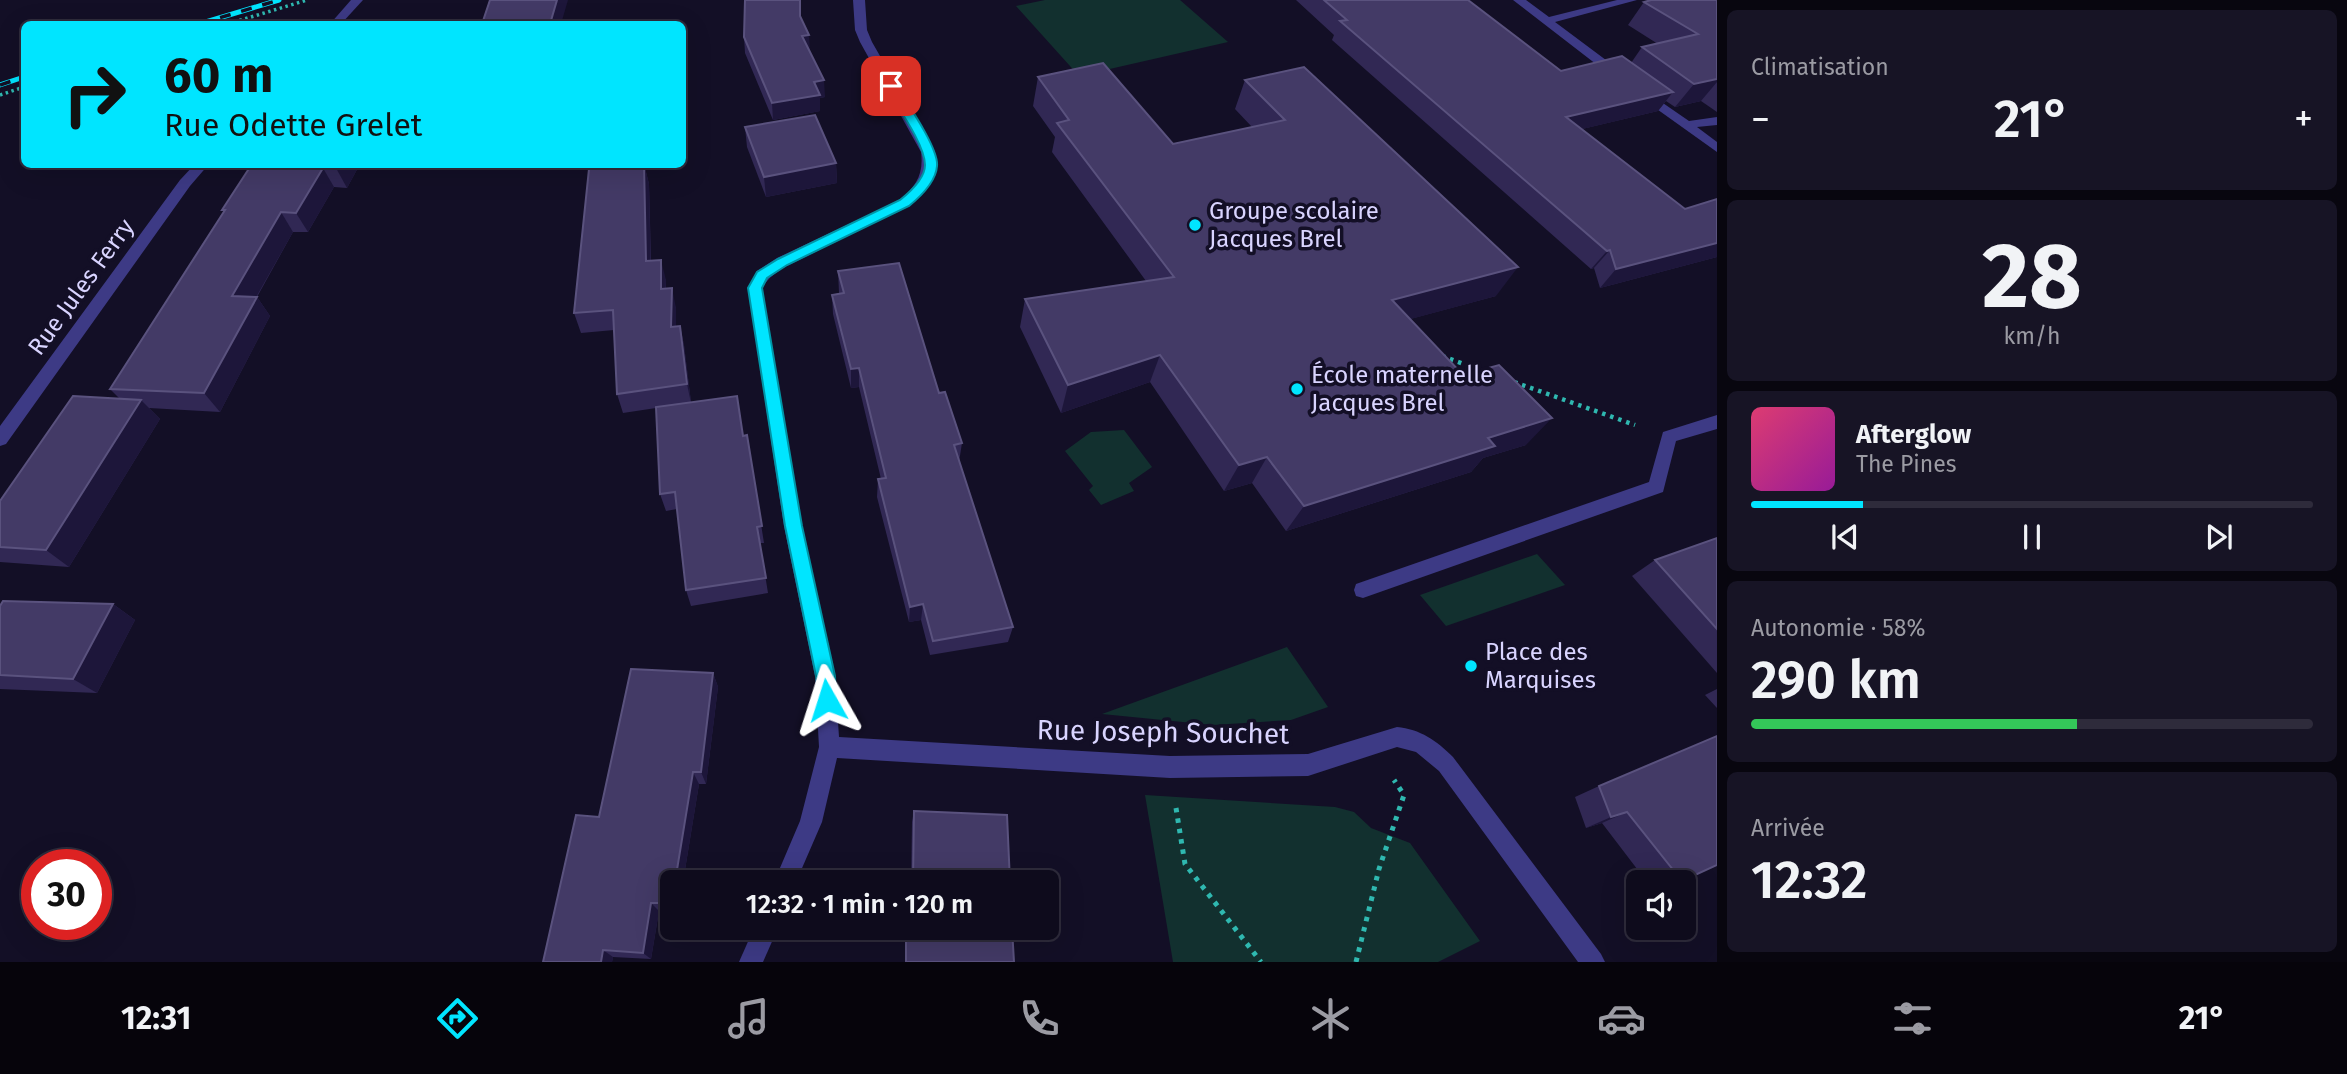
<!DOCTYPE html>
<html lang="fr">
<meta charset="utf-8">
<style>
:root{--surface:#0e0b1c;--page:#171425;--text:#f1f3f6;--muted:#9b9ba3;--line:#2e2b3b;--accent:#00e5ff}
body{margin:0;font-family:"Fira Sans",sans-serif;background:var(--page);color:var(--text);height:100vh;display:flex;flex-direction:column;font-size:26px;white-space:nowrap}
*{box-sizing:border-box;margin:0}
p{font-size:23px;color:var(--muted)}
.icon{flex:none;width:38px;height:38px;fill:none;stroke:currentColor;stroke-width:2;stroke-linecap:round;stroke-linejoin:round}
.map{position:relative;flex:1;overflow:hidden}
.details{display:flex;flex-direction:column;gap:10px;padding:10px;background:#08060f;width:630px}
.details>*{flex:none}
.top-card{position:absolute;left:21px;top:21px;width:665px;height:147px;border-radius:10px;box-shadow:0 7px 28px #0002,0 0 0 2px var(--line);background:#00e5ff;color:#111;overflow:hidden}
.fabs{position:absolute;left:1626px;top:870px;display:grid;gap:14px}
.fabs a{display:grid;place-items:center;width:70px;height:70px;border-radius:10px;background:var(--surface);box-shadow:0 7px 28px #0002,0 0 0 2px var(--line);font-size:35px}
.speed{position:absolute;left:21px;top:849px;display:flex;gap:14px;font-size:35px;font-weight:700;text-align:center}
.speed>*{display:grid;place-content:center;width:91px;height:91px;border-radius:50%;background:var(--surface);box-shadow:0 7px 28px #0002,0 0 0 2px var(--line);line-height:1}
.speed .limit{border:10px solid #d22;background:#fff;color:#111}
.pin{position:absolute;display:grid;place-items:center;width:60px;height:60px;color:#fff;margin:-30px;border-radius:14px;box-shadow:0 4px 10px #0006}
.me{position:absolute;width:77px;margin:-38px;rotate:354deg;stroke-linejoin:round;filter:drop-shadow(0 0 5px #0008)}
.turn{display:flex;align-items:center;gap:24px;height:147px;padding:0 28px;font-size:32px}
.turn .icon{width:91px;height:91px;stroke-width:2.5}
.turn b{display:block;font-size:49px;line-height:60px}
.big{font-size:52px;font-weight:600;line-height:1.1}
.details .card{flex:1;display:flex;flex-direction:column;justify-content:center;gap:10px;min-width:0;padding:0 24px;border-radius:10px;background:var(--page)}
.details .dial{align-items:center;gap:0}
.dial b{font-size:91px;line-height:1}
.song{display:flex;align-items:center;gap:21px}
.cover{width:84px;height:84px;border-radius:10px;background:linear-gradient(135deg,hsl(340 70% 55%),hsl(300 70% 35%))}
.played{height:7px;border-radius:4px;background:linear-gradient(90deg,var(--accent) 20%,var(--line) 20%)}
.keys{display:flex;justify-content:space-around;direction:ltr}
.heat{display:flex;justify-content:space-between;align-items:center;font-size:38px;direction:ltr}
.charge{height:10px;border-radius:5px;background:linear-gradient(90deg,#34c759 58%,var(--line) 0)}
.trip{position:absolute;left:660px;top:870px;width:399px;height:70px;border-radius:10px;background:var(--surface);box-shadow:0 7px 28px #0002,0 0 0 2px var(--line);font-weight:600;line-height:70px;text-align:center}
.tab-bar{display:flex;height:112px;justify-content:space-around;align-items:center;background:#06040b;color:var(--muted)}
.tab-bar .icon{width:49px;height:49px}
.tab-bar .current{color:var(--accent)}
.tab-bar b{font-size:32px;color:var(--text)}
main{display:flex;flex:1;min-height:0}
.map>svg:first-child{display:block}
.green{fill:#12302f}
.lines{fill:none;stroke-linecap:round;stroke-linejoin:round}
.path-far2{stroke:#2fb8b0;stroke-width:3.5;stroke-dasharray:2.5 3.5;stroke-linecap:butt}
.path-far1{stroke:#2fb8b0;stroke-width:4.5;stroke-dasharray:3.5 5;stroke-linecap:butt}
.path{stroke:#2fb8b0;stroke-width:5;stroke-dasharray:4.5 6;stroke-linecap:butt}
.minor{fill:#3d3a85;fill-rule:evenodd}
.rail-casing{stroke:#00e5ff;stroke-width:5}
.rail{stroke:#130f26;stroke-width:3.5;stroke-dasharray:11;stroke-linecap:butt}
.wall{fill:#312854}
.shaded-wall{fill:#1d163a}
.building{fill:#433a66;stroke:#5a527e;stroke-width:2}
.route{fill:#00e5ff;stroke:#0095a6;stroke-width:2}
.poi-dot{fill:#00e5ff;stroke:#130f26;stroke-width:2.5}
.labels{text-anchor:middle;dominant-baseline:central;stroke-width:7;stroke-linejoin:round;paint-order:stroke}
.poi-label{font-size:24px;fill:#d9d4ff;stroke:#130f26;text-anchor:start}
.street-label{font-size:24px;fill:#d9d4ff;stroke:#130f26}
.near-street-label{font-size:28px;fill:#d9d4ff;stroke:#130f26}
</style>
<main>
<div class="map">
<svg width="1717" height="962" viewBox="0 0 1717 962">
<rect width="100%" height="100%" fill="#130f26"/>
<!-- green -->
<g class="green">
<path d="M 1045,0 L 1180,0 L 1228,42 L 1079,76 L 1016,6 Z"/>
<path d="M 1124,430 L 1152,467 L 1129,483 L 1134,491 L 1101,505 L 1089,490 L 1093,486 L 1065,451 L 1091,432 Z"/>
<path d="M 1537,554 L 1565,585 L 1446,626 L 1420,595 Z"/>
<path d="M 1287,647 L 1328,707 L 1291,720 L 1213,725 L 1102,714 Z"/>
<path d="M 1145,795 L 1335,807 L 1354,812 L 1371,828 L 1410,843 L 1480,941 L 1438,962 L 1173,962 Z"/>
</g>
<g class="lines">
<!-- path-far2 -->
<g class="path-far2">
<path d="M 228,24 L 307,0"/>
<path d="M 0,95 L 24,87"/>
</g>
<!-- path-far1 -->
<g class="path-far1">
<path d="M 1442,356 L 1483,371"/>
<path d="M 1514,382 L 1635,425"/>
</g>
<!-- path -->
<g class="path">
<path d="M 1176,808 L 1185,864 L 1261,962"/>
<path d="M 1356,962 L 1379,869 L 1404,795 L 1394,780"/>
</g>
<!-- minor -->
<g class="minor">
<path d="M 351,0 L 363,0 L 341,24 L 330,24 Z"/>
<path d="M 853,0 L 865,0 L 867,30 L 872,42 L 935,152 C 941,197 897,212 864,228 C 844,238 825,247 805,257 C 789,265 771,272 762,288 L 802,526 L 835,676 L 839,737 L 1170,756 L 1308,754 L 1397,727 C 1420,729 1437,741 1453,757 L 1601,954 L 1605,962 L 1578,962 L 1439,771 L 1416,752 L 1397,747 L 1308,776 L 1170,778 L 837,758 L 822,822 L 796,882 L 774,882 L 800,821 L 819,747 L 815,676 L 784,526 L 748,288 L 757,271 L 777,258 L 900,200 C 916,186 924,174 921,152 L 860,42 L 855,30 Z"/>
<path d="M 1513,0 L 1526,0 L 1549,17 L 1617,0 L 1637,0 L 1555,22 L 1622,72 L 1622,78 L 1614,78 Z"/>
<path d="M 1644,90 L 1689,121 L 1717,117 L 1717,125 L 1697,127 L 1717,142 L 1717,152 L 1640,97 L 1640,91 Z"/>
<path d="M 195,164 L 209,164 L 190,186 L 6,444 L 0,446 L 0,426 L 180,180 Z"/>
<path d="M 1717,415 L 1717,429 L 1676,441 L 1663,492 L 1363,598 L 1356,596 L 1354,590 L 1356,584 L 1649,482 L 1663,432 Z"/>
<path d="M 754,928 L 778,928 L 763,962 L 739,962 Z"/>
</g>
<!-- rail casing -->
<g class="rail-casing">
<g id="rail">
<path d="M 199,24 L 279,0"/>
<path d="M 0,85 L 24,77"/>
</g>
</g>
<!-- rail -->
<use href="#rail" class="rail"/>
</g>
<!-- wall -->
<g class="wall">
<path d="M 745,0 L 801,0 L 801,18 L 810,52 L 825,97 L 820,98 L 820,111 L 773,120 L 745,53 L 744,37 Z"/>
<path d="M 1296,0 L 1468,0 L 1561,71 L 1631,63 L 1642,47 L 1658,44 L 1628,25 L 1644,2 L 1717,0 L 1717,112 L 1701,101 L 1675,107 L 1666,101 L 1658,111 L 1582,129 L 1685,209 L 1717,199 L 1717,257 L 1600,288 L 1594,268 L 1591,269 L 1332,40 L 1334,35 Z"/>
<path d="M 1038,77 L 1173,144 L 1252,127 L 1235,109 L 1245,80 L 1496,296 L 1410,319 L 1526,445 L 1483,458 L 1471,472 L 1286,531 L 1252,483 L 1224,491 L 1150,382 L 1061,413 L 1020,327 L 1025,299 L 1146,281 L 1052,152 L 1055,137 L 1033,106 Z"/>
<path d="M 745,127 L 836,163 L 837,183 L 766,197 L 747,147 Z"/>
<path d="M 252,164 L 360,164 L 347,188 L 334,187 L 308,232 L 293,232 L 257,297 L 270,316 L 220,412 L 149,408 L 160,419 L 69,567 L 0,562 L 0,501 L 120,399 L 110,389 L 224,212 L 222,210 Z"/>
<path d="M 644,164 L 649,184 L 651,260 L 666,280 L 666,289 L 676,308 L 676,326 L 680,326 L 684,345 L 691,402 L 744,436 L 747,435 L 764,543 L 760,543 L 768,593 L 691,606 L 686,590 L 677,509 L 666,511 L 660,494 L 656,408 L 623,413 L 617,394 L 614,330 L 581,333 L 574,313 Z"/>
<path d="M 838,271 L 939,393 L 962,443 L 959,462 L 1013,627 L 1008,642 L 930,655 L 921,620 L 909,622 L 877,497 L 878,479 L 881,479 L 859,387 L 851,388 L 833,314 L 832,295 L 839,293 Z"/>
<path d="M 1717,538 L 1717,673 L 1632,576 L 1655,560 Z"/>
<path d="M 113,604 L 135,620 L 97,693 L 0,689 L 0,606 Z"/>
<path d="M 713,673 L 718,687 L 706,784 L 699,784 L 683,882 L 672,882 L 672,912 L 659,911 L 651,959 L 613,957 L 612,962 L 543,962 L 599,817 Z"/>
<path d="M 1717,689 L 1717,708 L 1705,695 Z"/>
<path d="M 1717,736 L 1682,881 L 1647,882 L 1602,823 L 1586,828 L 1575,797 L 1599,786 Z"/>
<path d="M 914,811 L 1010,882 L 911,882 L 912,822 Z"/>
<path d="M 905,928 L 1012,928 L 1014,962 L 905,962 Z"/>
</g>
<!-- shaded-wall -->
<g class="shaded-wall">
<path d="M 557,0 L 568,0 L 561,24 L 550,24 Z"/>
<path d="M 809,35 L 810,52 L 802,36 Z"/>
<path d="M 1717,79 L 1717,82 L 1701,101 L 1675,107 L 1694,84 Z"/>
<path d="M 824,80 L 825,97 L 820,98 L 820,111 L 773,120 L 772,103 L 814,82 Z"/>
<path d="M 1673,92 L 1658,111 L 1553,136 L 1566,117 Z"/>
<path d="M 836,163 L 837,183 L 766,197 L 764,177 Z"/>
<path d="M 338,164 L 360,164 L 347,188 L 336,168 Z"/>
<path d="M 644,164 L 649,184 L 651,281 L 646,261 Z"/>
<path d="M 323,168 L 334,187 L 308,232 L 296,213 Z"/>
<path d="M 281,212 L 293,232 L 246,315 L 232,296 Z"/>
<path d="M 1717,243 L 1717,257 L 1600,288 L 1616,269 Z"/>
<path d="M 1610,250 L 1594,268 L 1591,269 L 1607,251 Z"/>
<path d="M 661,260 L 666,280 L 665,309 L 661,289 Z"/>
<path d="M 1518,267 L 1496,296 L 1374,329 L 1392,300 Z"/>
<path d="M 672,288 L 676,308 L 676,347 L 671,327 Z"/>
<path d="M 257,297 L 270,316 L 220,412 L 204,393 Z"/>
<path d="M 680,326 L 684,345 L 691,403 L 687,384 Z"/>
<path d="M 1160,355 L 1150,382 L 1061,413 L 1068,385 Z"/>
<path d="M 859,368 L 859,387 L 851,388 L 851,369 Z"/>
<path d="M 141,400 L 160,419 L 69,567 L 46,550 Z"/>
<path d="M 1552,418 L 1526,445 L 1483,458 L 1471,472 L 1286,531 L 1304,506 L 1488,438 Z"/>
<path d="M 1267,457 L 1252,483 L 1224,491 L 1239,465 Z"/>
<path d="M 113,604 L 135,620 L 97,693 L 73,679 Z"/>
<path d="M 923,604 L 921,620 L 909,622 L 910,607 Z"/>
<path d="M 713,673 L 718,687 L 706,784 L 701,772 Z"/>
<path d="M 693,772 L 699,784 L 683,882 L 675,882 Z"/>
<path d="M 1627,812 L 1602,823 L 1586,828 L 1611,817 Z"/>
<path d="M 651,903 L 659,911 L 651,959 L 643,953 Z"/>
<path d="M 603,950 L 613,957 L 612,962 L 601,962 Z"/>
</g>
<!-- building -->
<g class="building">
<path d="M 490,0 L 557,0 L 550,24 L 482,24 Z"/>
<path d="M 745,0 L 800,0 L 800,16 L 809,35 L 802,36 L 824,80 L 814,82 L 820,95 L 772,103 L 744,37 Z"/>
<path d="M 1324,0 L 1468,0 L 1561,71 L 1622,56 L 1673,92 L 1566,117 L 1685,209 L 1717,199 L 1717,243 L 1616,269 L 1610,250 L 1607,251 L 1340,21 L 1347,20 Z"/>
<path d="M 1651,0 L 1717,0 L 1717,79 L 1694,84 L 1642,47 L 1698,34 L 1644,2 Z"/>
<path d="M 1103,63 L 1173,144 L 1285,120 L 1245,80 L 1304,67 L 1518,267 L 1392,300 L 1463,375 L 1499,365 L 1552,418 L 1488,438 L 1495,446 L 1304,506 L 1267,457 L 1239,465 L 1160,355 L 1068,385 L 1025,299 L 1174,277 L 1057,123 L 1069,120 L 1038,77 Z"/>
<path d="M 815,115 L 836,163 L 764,177 L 745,127 Z"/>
<path d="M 252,164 L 338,164 L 336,168 L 323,168 L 296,213 L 281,212 L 232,296 L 257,297 L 204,393 L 110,389 L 225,210 L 222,210 Z"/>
<path d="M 644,164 L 646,261 L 661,260 L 661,289 L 672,288 L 671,327 L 680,326 L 687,384 L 617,394 L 613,310 L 574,313 L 589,169 Z"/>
<path d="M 899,263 L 939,393 L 945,392 L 962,443 L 954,445 L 1013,627 L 933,641 L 923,604 L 910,607 L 878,479 L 886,478 L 859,368 L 851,369 L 832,295 L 844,293 L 838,271 Z"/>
<path d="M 73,396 L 141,400 L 46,550 L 0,547 L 0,501 Z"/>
<path d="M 737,396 L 743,436 L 747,435 L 762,526 L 757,527 L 766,578 L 686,590 L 675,492 L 660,494 L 656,407 Z"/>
<path d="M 1717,538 L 1717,629 L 1655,560 Z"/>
<path d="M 3,601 L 113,604 L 73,679 L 0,675 L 0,606 Z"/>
<path d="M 631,669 L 713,673 L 701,772 L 693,772 L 675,882 L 672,882 L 672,903 L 651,903 L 643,953 L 603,950 L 601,962 L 543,962 L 576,815 L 599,817 Z"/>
<path d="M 1717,736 L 1717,865 L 1682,881 L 1627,812 L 1611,817 L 1599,786 Z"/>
<path d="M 914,811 L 1007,815 L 1010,882 L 913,882 Z"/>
<path d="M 906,928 L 1012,928 L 1014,962 L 906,962 Z"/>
</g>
<!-- route -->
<path class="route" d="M 887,84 L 895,84 C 905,100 939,148 937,166 C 936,181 920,197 909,206 L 787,265 L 767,278 L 762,288 L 802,526 L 835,676 L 836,700 L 833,706 L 827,708 L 820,706 L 816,676 L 785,526 L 748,288 L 757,272 L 778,259 L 900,200 C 910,192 925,179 925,165 C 925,144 896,105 885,86 Z"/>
<!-- markers -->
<g class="poi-dot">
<circle cx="1195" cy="225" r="7"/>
<circle cx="1297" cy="389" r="7"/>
<circle cx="1471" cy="666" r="7"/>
</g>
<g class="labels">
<!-- poi labels -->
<g class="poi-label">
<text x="1209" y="211">Groupe scolaire<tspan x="1209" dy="28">Jacques Brel</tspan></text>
<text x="1311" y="375">École maternelle<tspan x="1311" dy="28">Jacques Brel</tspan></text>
<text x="1485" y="652">Place des<tspan x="1485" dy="28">Marquises</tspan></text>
</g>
<!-- street labels -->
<g class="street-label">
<text transform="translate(81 287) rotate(-54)">Rue Jules Ferry</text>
</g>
<!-- near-street labels -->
<g class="near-street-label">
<text transform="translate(1163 732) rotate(1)">Rue Joseph Souchet</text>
</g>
</g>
</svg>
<div class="fabs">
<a><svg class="icon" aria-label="sound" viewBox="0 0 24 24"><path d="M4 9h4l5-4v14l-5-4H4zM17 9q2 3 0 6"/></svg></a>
</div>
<div class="speed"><div class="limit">30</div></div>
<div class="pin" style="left:891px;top:86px;background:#d93025"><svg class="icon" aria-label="arrive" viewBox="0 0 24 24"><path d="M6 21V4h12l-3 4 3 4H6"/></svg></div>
<svg class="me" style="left:827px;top:700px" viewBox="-20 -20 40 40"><path d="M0-17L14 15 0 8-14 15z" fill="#00e5ff" stroke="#fff" stroke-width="4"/></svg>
<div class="trip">12:32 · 1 min · 120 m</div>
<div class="top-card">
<div class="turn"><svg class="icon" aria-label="right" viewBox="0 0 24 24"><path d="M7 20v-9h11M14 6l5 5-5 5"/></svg><div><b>60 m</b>Rue Odette Grelet</div></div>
</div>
</div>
<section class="details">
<div class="card"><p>Climatisation</p>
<div class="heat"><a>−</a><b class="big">21°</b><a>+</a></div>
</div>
<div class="card dial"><b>28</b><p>km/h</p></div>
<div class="card">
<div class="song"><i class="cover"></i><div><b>Afterglow</b><p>The Pines</p></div></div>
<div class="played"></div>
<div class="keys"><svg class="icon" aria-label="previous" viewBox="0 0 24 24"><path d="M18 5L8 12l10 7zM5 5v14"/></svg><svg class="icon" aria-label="pause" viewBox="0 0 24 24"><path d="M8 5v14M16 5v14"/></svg><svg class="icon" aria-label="next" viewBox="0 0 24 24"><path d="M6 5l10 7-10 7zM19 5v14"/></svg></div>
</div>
<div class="card"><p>Autonomie · 58%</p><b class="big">290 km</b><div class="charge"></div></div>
<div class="card"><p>Arrivée</p><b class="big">12:32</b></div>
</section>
</main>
<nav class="tab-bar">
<b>12:31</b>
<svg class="icon current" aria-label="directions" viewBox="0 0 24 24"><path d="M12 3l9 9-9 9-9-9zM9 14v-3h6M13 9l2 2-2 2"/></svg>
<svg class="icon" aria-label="music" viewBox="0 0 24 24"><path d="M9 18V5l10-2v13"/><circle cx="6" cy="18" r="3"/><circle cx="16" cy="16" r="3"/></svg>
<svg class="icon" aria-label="phone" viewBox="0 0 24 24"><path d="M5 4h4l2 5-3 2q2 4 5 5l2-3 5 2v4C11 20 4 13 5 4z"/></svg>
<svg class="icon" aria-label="climate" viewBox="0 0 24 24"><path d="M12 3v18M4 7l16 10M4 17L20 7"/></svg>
<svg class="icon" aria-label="car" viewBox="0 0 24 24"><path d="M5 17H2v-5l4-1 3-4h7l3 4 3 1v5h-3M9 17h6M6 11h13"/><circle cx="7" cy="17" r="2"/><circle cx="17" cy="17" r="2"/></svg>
<svg class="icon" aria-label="filters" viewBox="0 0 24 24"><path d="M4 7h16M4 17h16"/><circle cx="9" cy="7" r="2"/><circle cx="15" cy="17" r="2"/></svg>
<b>21°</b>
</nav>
